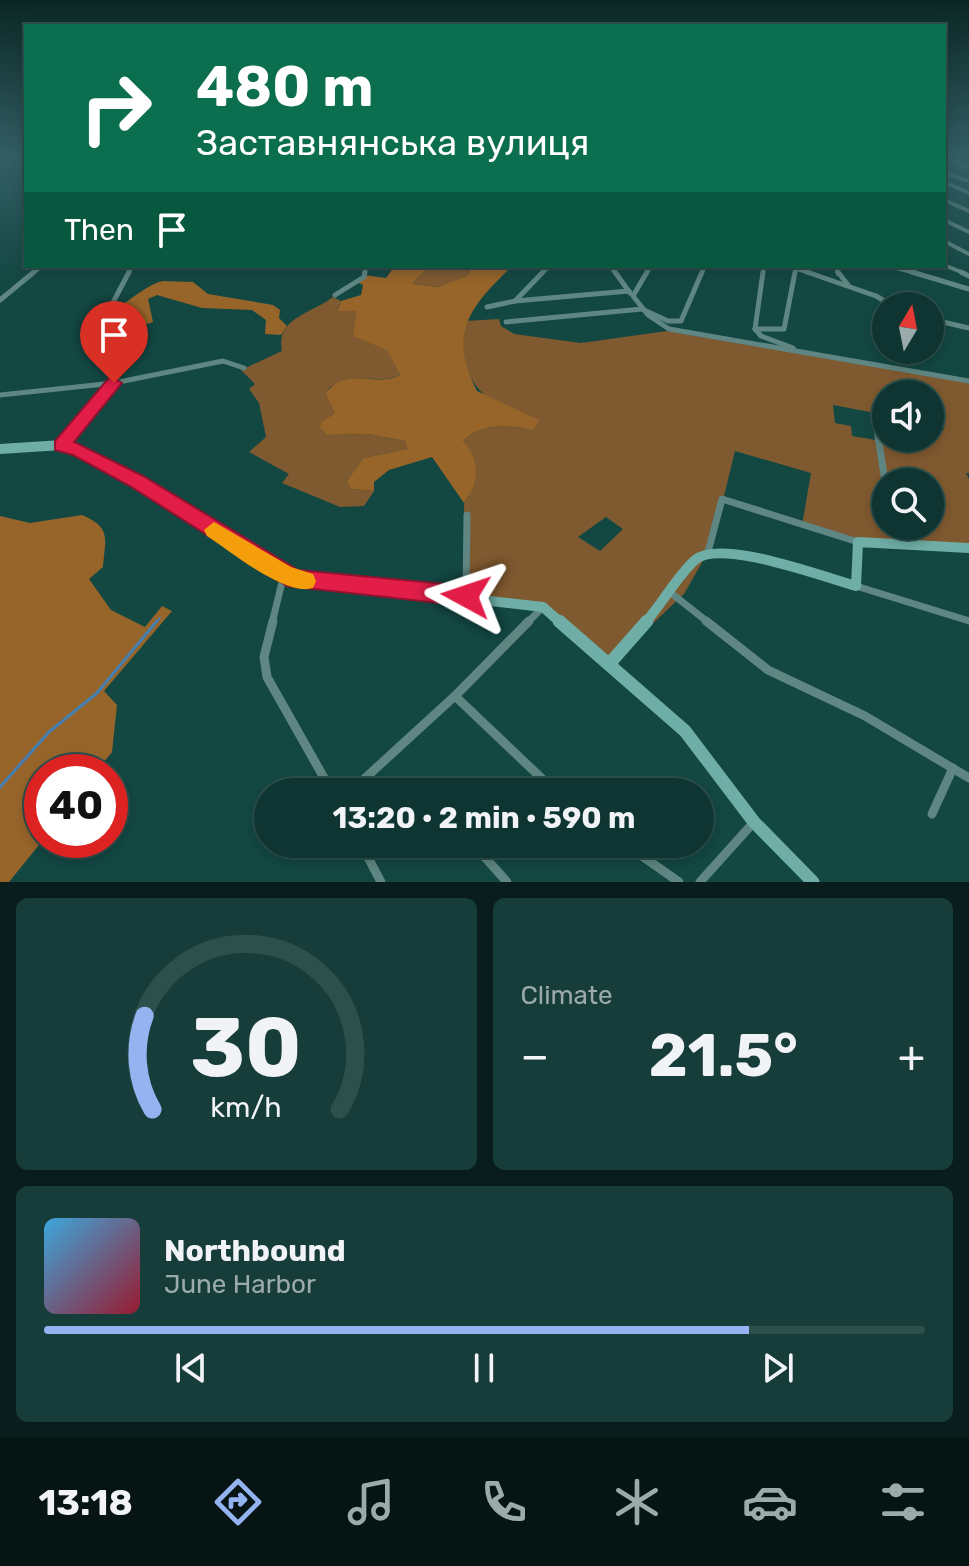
<!DOCTYPE html>
<meta charset="utf-8">
<style>
:root{--surface:#0e3532;--page:#173d3a;--text:#f1f3f6;--muted:#9babac;--line:#2e504d;--accent:#95b2f1}
body{margin:0;font-family:Rubik,sans-serif;background:var(--page);color:var(--text);height:100vh;display:flex;flex-direction:column;font-size:30px;white-space:nowrap}
*{box-sizing:border-box;margin:0}
p{font-size:26px;color:var(--muted)}
.icon{flex:none;width:44px;height:44px;fill:none;stroke:currentColor;stroke-width:2;stroke-linecap:round;stroke-linejoin:round}
.map{position:relative;height:882px;overflow:hidden}
.sheet{display:flex;flex-direction:column;gap:16px;padding:16px;background:#081d1c;flex:1}
.sheet>*{flex:none}
.hud{position:absolute;left:24px;top:24px;width:922px;height:244px;border-radius:0px;box-shadow:0 4px 12px #0003,0 0 0 2px var(--line);background:#0b6e4f;color:#fff;overflow:hidden}
.needle{width:52px;rotate:10deg}
.tools{position:absolute;left:872px;top:292px;display:grid;gap:16px}
.tools a{display:grid;place-items:center;width:72px;height:72px;border-radius:50%;background:var(--surface);box-shadow:0 4px 12px #0003,0 0 0 2px var(--line);font-size:40px}
.speed{position:absolute;left:24px;top:754px;display:flex;gap:16px;font-size:40px;font-weight:700;text-align:center}
.speed>*{display:grid;place-content:center;width:104px;height:104px;border-radius:50%;background:var(--surface);box-shadow:0 4px 12px #0003,0 0 0 2px var(--line);line-height:1}
.speed .limit{border:12px solid #d22;background:#fff;color:#111}
.pin{position:absolute;display:grid;place-items:center;width:68px;height:68px;color:#fff;margin:-82px -34px;border-radius:50% 50% 50% 0;rotate:-45deg;box-shadow:0 0 8px #0007}
.pin .icon{rotate:45deg}
.me{position:absolute;width:88px;margin:-44px;rotate:275deg;stroke-linejoin:round;filter:drop-shadow(0 0 6px #0008)}
.turn{display:flex;align-items:center;gap:28px;height:168px;padding:0 40px;font-size:36px}
.turn .icon{width:104px;height:104px;stroke-width:2.5}
.turn b{display:block;font-size:56px;line-height:68px}
.then{display:flex;align-items:center;height:76px;padding:0 40px;background:#0003;gap:16px;font-size:30px}
.big{font-size:60px;font-weight:700;line-height:1.1}
.sheet .widget{flex:1;display:flex;flex-direction:column;justify-content:center;gap:12px;min-width:0;padding:0 28px;border-radius:12px;background:var(--page)}
.sheet .dial{align-items:center;gap:0}
.dial svg{height:208px;overflow:visible;fill:none;stroke:var(--line);stroke-width:7;stroke-linecap:round;text-anchor:middle}
.dial text{fill:var(--text);stroke:none}
.song{display:flex;align-items:center;gap:24px}
.cover{width:96px;height:96px;border-radius:12px;background:linear-gradient(135deg,hsl(200 70% 55%),hsl(350 70% 35%))}
.played{height:8px;border-radius:4px;background:linear-gradient(90deg,var(--accent) 80%,var(--line) 80%)}
.keys{display:flex;justify-content:space-around;direction:ltr}
.heat{display:flex;justify-content:space-between;align-items:center;font-size:44px;direction:ltr}
.sheet .tiles{flex:1;display:grid;gap:16px;grid-template-columns:1fr 1fr}
.widget:last-child{grid-column:span 2}
.trip{position:absolute;left:254px;top:778px;width:460px;height:80px;border-radius:40px;background:var(--surface);box-shadow:0 4px 12px #0003,0 0 0 2px var(--line);font-weight:700;line-height:80px;text-align:center}
.dock{display:flex;height:128px;justify-content:space-around;align-items:center;background:#061514;color:var(--muted)}
.dock .icon{width:56px;height:56px}
.dock .selected{color:var(--accent)}
.dock b{font-size:36px;color:var(--text)}
.map>svg:first-child{display:block}
.green{fill:#7f592f;fill-rule:evenodd}
.forest{fill:#97652a}
.lines{fill:none;stroke-linecap:round;stroke-linejoin:round}
.stream-far1{stroke:#467fb1;stroke-width:2}
.stream{stroke:#467fb1;stroke-width:3}
.street-far3{stroke:#5f8682;stroke-width:4}
.street-far2{stroke:#5f8682;stroke-width:5}
.street-far1{stroke:#5f8682;stroke-width:7}
.street{stroke:#5f8682;stroke-width:9}
.secondary-far1{stroke:#6faea7;stroke-width:10}
.secondary{stroke:#6faea7;stroke-width:13}
.route{fill:#e11d48;stroke:#92132f;stroke-width:2}
.slow{fill:#f59e0b}
</style>
<div class="map">
<svg width="969" height="882" viewBox="0 0 969 882">
<rect width="100%" height="100%" fill="#134742"/>
<!-- green -->
<g class="green">
<path d="M 430,266 L 472,266 L 468,275 L 440,287 L 412,284 Z"/>
<path d="M 333,297 L 341,301 L 337,310 L 357,311 L 388,350 L 400,375 C 383,385 355,371 329,388 L 335,413 L 322,421 L 328,435 L 368,434 L 405,441 L 409,449 L 363,458 L 347,481 L 352,489 L 374,491 L 364,506 L 340,507 L 282,483 L 289,474 L 249,452 L 266,437 L 259,403 L 249,389 L 255,384 L 241,370 L 282,351 C 275,318 311,314 333,297 Z"/>
<path d="M 499,319 L 501,326 L 514,334 L 581,343 L 667,331 L 969,383 L 969,473 L 966,473 L 969,479 L 969,548 L 863,545 L 802,525 L 811,473 L 735,451 L 712,545 L 684,594 L 610,664 L 550,612 L 465,597 L 464,503 L 469,496 L 463,441 C 483,422 507,425 533,430 C 487,398 454,385 465,321 ZM 886,394 L 930,394 L 930,424 L 943,426 L 944,430 L 930,431 L 930,438 L 886,438 L 886,433 L 876,431 L 876,440 L 852,436 L 851,426 L 835,423 L 833,405 L 886,415 ZM 886,482 L 930,482 L 930,526 L 886,526 ZM 606,517 L 623,529 L 600,551 L 578,537 Z"/>
</g>
<!-- forest -->
<g class="forest">
<path d="M 430,266 L 412,284 L 439,287 L 468,275 L 472,266 L 512,266 C 470,307 447,333 477,391 L 539,420 L 533,430 C 508,425 483,422 463,441 C 480,460 480,482 464,503 L 432,457 L 389,470 L 374,482 L 374,491 L 351,489 L 347,481 L 363,458 L 408,449 L 405,441 L 368,434 L 327,435 L 320,427 L 322,421 L 335,413 L 326,394 C 342,366 379,388 400,375 L 387,350 L 353,336 L 357,311 L 337,311 L 341,301 L 361,295 L 363,285 L 355,281 L 364,275 L 386,278 L 394,267 Z"/>
<path d="M 163,281 L 193,282 L 208,294 L 273,305 L 280,310 L 279,318 L 287,326 L 281,335 L 265,334 L 266,320 L 252,310 L 202,308 L 157,295 L 148,299 L 153,322 L 140,326 L 137,332 L 111,336 L 110,312 C 128,303 147,284 163,281 Z"/>
<path d="M 82,515 C 112,528 105,538 103,567 L 89,579 L 111,610 L 145,627 L 162,606 L 172,611 L 104,691 L 117,705 L 112,752 L 96,772 L 42,772 L 43,840 L 9,882 L 0,882 L 0,516 L 30,523 Z"/>
</g>
<g class="lines">
<!-- stream-far1 -->
<path class="stream-far1" d="M 156,623 L 160,618"/>
<!-- stream -->
<path class="stream" d="M 0,787 L 49,732 L 97,693 L 157,621"/>
<!-- street-far3 -->
<g class="street-far3">
<path d="M 947,159 L 969,167"/>
<path d="M 944,173 L 969,181"/>
<path d="M 944,182 L 969,193"/>
<path d="M 944,200 L 969,211"/>
<path d="M 944,220 L 969,232"/>
<path d="M 944,241 L 969,254"/>
<path d="M 944,265 L 966,274"/>
<path d="M 610,266 L 616,274"/>
<path d="M 788,266 L 813,274"/>
<path d="M 836,266 L 838,274"/>
<path d="M 889,266 L 919,274"/>
<path d="M 32,274 L 42,266"/>
<path d="M 128,274 L 132,266"/>
<path d="M 364,274 L 366,266"/>
<path d="M 540,274 L 551,266"/>
<path d="M 646,274 L 651,266"/>
<path d="M 701,274 L 705,266"/>
<path d="M 763,274 L 764,266"/>
<path d="M 795,274 L 796,269"/>
</g>
<!-- street-far2 -->
<g class="street-far2">
<path d="M 615,272 L 630,293"/>
<path d="M 647,272 L 633,296 L 648,315 L 669,329 L 969,381"/>
<path d="M 763,272 L 755,329 L 761,336 L 793,348"/>
<path d="M 807,272 L 876,296 L 893,306"/>
<path d="M 838,272 L 848,285"/>
<path d="M 912,272 L 969,289"/>
<path d="M 961,272 L 969,276"/>
<path d="M 335,295 L 364,277 L 365,272"/>
<path d="M 0,300 L 34,272"/>
<path d="M 515,301 L 629,291"/>
<path d="M 487,307 L 515,301 L 543,272"/>
<path d="M 930,319 L 969,328"/>
<path d="M 506,322 L 642,309 L 668,321 L 681,321 L 702,272"/>
<path d="M 755,329 L 784,329 L 795,272"/>
<path d="M 0,395 L 114,383 L 223,361 L 244,368"/>
<path d="M 875,416 L 876,425"/>
<path d="M 79,425 L 114,383 L 108,312 L 129,272"/>
</g>
<!-- street-far1 -->
<g class="street-far1">
<path d="M 876,423 L 886,488"/>
<path d="M 62,445 L 80,423"/>
<path d="M 892,526 L 898,544"/>
<path d="M 708,552 L 722,499 L 858,542"/>
<path d="M 856,586 L 969,621"/>
<path d="M 671,593 L 709,623"/>
<path d="M 466,596 L 467,515"/>
<path d="M 272,623 L 284,574"/>
<path d="M 527,623 L 543,607"/>
</g>
<!-- street -->
<g class="street">
<path d="M 273,621 L 264,657 L 267,677 L 332,792"/>
<path d="M 706,621 L 768,670 L 865,716 L 969,778"/>
<path d="M 455,696 L 556,792"/>
<path d="M 350,792 L 457,694 L 529,621"/>
<path d="M 932,814 L 953,768"/>
<path d="M 361,844 L 381,882"/>
<path d="M 473,844 L 507,882"/>
<path d="M 625,844 L 679,882"/>
<path d="M 700,882 L 754,822"/>
</g>
<!-- secondary-far1 -->
<g class="secondary-far1">
<path d="M 0,449 L 62,445 L 78,449 L 294,579 L 543,607 L 561,623"/>
<path d="M 645,623 C 661,605 678,575 695,560 C 720,538 823,577 856,586 L 858,542 L 969,548"/>
</g>
<!-- secondary -->
<g class="secondary">
<path d="M 559,621 L 685,731 L 754,822 L 813,882"/>
<path d="M 610,663 L 647,621"/>
</g>
</g>
<!-- sky -->
<linearGradient id="sky" x2="0" y2="1"><stop stop-color="#0a2724"/><stop offset="0.56" stop-color="#335e65"/><stop offset="1" stop-color="#335e65" stop-opacity="0"/></linearGradient>
<rect width="969" height="282" fill="url(#sky)"/>
<!-- route -->
<path class="route" d="M 114,378 L 122,383 L 74,442 L 143,476 L 298,570 L 466,586 L 474,589 L 477,596 L 474,603 L 466,606 L 287,586 L 130,486 L 73,455 L 55,450 L 55,441 L 108,379 Z"/>
<!-- slow -->
<path class="slow" d="M 214,522 L 291,567 L 313,574 L 316,581 L 313,588 C 286,597 230,551 207,536 L 204,530 Z"/>
</svg>
<div class="tools">
<a><svg class="needle" viewBox="-14 -14 28 28"><path d="M0-13l5 13h-10z" fill="#e53935"/><path d="M0 13l5-13h-10z" fill="#9babac"/></svg></a>
<a><svg class="icon" aria-label="sound" viewBox="0 0 24 24"><path d="M4 9h4l5-4v14l-5-4H4zM17 9q2 3 0 6"/></svg></a>
<a><svg class="icon" aria-label="search" viewBox="0 0 24 24"><circle cx="10" cy="10" r="6"/><path d="M15 15l6 6"/></svg></a>
</div>
<div class="speed"><div class="limit">40</div></div>
<div class="pin" style="left:114px;top:383px;background:#d93025"><svg class="icon" aria-label="arrive" viewBox="0 0 24 24"><path d="M6 21V4h12l-3 4 3 4H6"/></svg></div>
<svg class="me" style="left:466px;top:596px" viewBox="-20 -20 40 40"><path d="M0-17L14 15 0 8-14 15z" fill="#e11d48" stroke="#fff" stroke-width="4"/></svg>
<div class="trip">13:20 · 2 min · 590 m</div>
<div class="hud">
<div class="turn"><svg class="icon" aria-label="right" viewBox="0 0 24 24"><path d="M7 20v-9h11M14 6l5 5-5 5"/></svg><div><b>480 m</b>Заставнянська вулиця</div></div>
<div class="then">Then<svg class="icon" aria-label="arrive" viewBox="0 0 24 24"><path d="M6 21V4h12l-3 4 3 4H6"/></svg></div>
</div>
</div>
<section class="sheet">
<div class="tiles">
<div class="widget dial"><svg viewBox="0 0 100 80">
<path d="M14 69A42 42 0 1 1 86 69"/>
<path d="M14 69A42 42 0 0 1 11 33" stroke="#95b2f1"/>
<text x="50" y="56" font-size="32" font-weight="700">30</text>
<text x="50" y="72" font-size="11">km/h</text>
</svg></div>
<div class="widget"><p>Climate</p>
<div class="heat"><a>−</a><b class="big">21.5°</b><a>+</a></div>
</div>
<div class="widget">
<div class="song"><i class="cover"></i><div><b>Northbound</b><p>June Harbor</p></div></div>
<div class="played"></div>
<div class="keys"><svg class="icon" aria-label="previous" viewBox="0 0 24 24"><path d="M18 5L8 12l10 7zM5 5v14"/></svg><svg class="icon" aria-label="pause" viewBox="0 0 24 24"><path d="M8 5v14M16 5v14"/></svg><svg class="icon" aria-label="next" viewBox="0 0 24 24"><path d="M6 5l10 7-10 7zM19 5v14"/></svg></div>
</div>
</div>
</section>
<nav class="dock">
<b>13:18</b>
<svg class="icon selected" aria-label="directions" viewBox="0 0 24 24"><path d="M12 3l9 9-9 9-9-9zM9 14v-3h6M13 9l2 2-2 2"/></svg>
<svg class="icon" aria-label="music" viewBox="0 0 24 24"><path d="M9 18V5l10-2v13"/><circle cx="6" cy="18" r="3"/><circle cx="16" cy="16" r="3"/></svg>
<svg class="icon" aria-label="phone" viewBox="0 0 24 24"><path d="M5 4h4l2 5-3 2q2 4 5 5l2-3 5 2v4C11 20 4 13 5 4z"/></svg>
<svg class="icon" aria-label="climate" viewBox="0 0 24 24"><path d="M12 3v18M4 7l16 10M4 17L20 7"/></svg>
<svg class="icon" aria-label="car" viewBox="0 0 24 24"><path d="M5 17H2v-5l4-1 3-4h7l3 4 3 1v5h-3M9 17h6M6 11h13"/><circle cx="7" cy="17" r="2"/><circle cx="17" cy="17" r="2"/></svg>
<svg class="icon" aria-label="filters" viewBox="0 0 24 24"><path d="M4 7h16M4 17h16"/><circle cx="9" cy="7" r="2"/><circle cx="15" cy="17" r="2"/></svg>
</nav>
